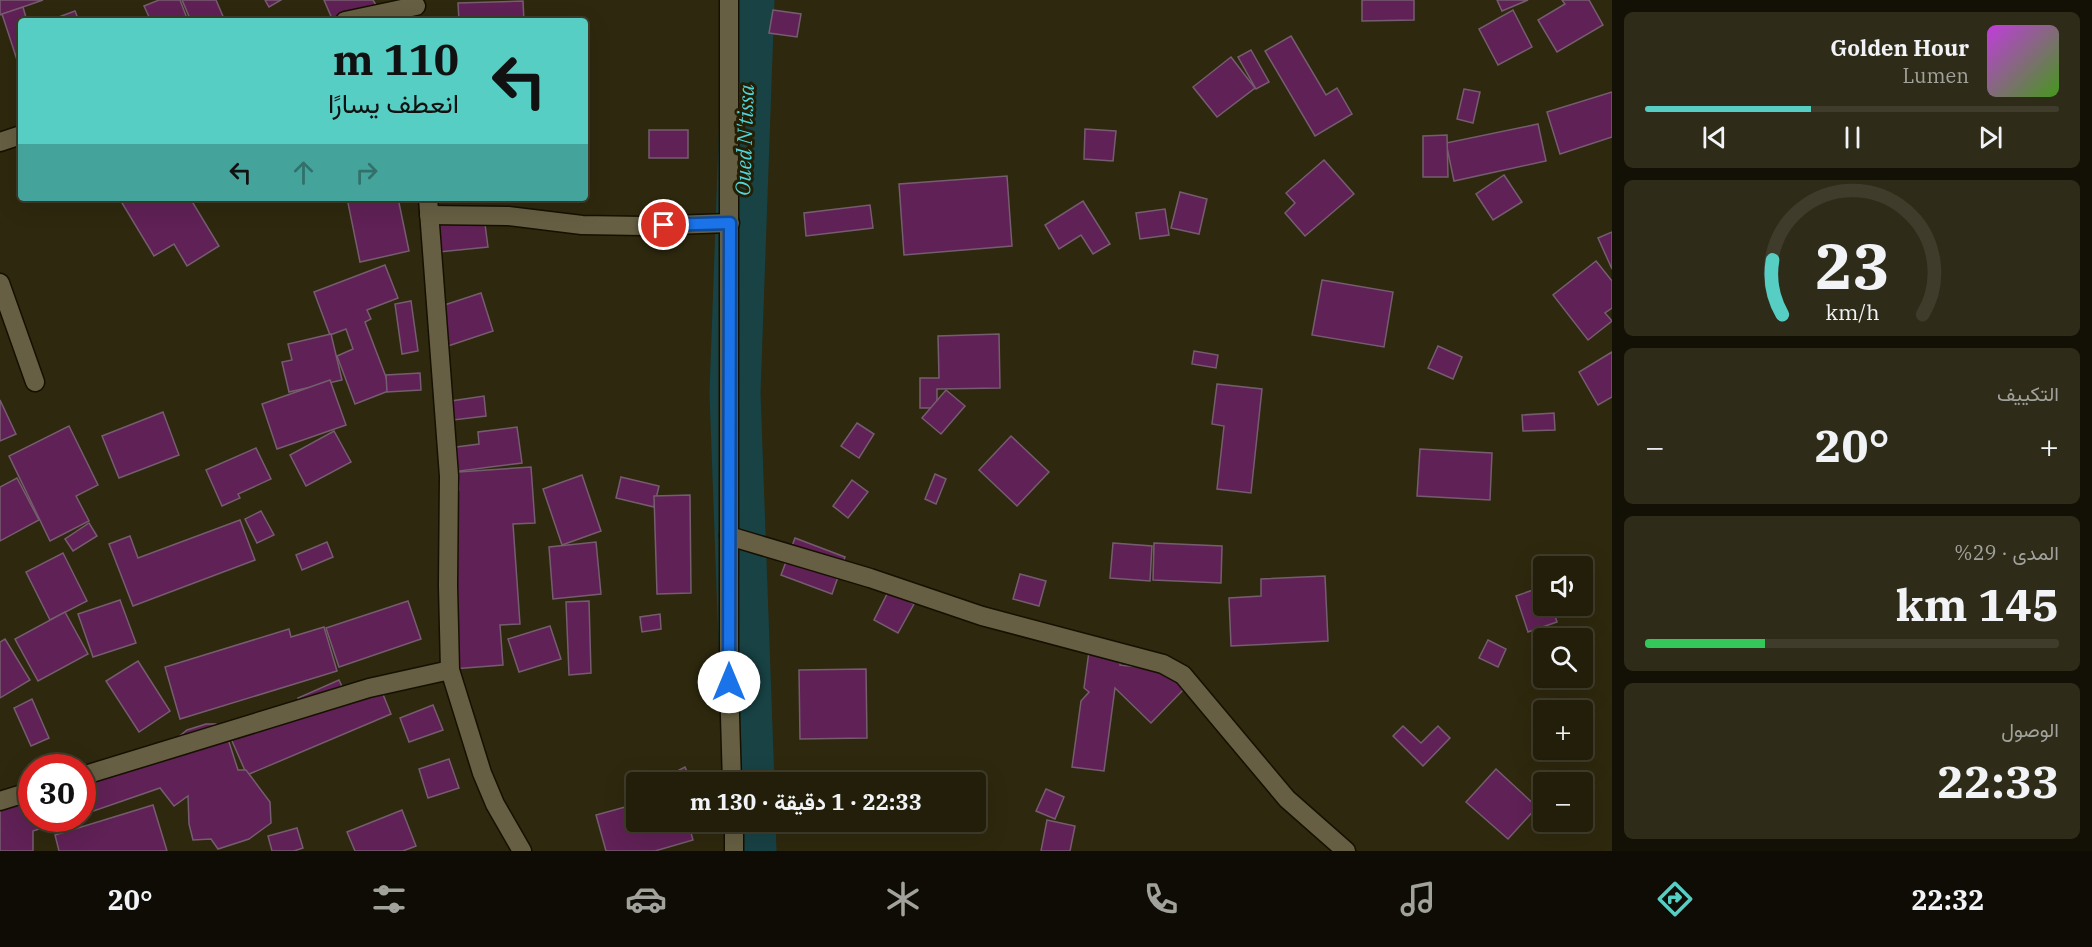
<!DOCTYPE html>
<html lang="ar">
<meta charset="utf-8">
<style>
:root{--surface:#221e0a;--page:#2e2b18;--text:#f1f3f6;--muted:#a2a29c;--line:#3f3c2b;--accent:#56cec4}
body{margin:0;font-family:"IBM Plex Serif",Vazirmatn,serif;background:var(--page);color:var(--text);direction:rtl;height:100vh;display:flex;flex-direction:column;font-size:22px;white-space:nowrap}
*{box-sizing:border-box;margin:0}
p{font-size:20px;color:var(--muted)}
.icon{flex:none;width:33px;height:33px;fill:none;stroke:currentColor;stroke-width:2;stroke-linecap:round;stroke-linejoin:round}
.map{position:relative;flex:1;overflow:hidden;direction:ltr}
.drawer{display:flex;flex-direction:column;gap:12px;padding:12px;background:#131006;width:480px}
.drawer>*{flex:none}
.banner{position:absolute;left:18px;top:18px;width:570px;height:183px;border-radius:6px;box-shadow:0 6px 24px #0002,0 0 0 2px var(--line);direction:rtl;background:#56cec4;color:#111;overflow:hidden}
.tools{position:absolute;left:1533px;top:556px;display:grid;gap:12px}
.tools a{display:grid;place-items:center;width:60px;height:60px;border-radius:6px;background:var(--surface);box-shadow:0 6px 24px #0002,0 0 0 2px var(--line);font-size:30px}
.speed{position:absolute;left:18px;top:754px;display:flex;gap:12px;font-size:30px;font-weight:700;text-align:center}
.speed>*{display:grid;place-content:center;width:78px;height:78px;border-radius:50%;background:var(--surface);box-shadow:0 6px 24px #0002,0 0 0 2px var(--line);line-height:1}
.speed .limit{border:9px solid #d22;background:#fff;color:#111}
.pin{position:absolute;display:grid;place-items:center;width:51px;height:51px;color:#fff;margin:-26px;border:3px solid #fff;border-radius:50%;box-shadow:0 2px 6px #0007}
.me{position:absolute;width:66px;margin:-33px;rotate:0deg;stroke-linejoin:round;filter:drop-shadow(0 0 4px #0008)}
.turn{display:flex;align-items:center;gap:21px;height:126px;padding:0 30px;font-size:27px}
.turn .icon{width:78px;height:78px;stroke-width:2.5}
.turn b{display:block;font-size:42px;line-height:51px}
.lanes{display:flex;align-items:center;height:57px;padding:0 30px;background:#0003;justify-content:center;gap:30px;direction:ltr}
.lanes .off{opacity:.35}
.big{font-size:45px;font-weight:700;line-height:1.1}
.drawer .tile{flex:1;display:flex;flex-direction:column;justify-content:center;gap:9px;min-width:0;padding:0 21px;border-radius:9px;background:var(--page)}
.drawer .dial{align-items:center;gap:0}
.dial svg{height:156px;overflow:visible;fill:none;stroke:var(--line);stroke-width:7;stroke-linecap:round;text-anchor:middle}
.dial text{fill:var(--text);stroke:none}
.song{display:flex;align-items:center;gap:18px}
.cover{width:72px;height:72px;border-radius:9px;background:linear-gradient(135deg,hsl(290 70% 55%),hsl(100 70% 35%))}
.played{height:6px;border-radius:3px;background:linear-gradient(90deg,var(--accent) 40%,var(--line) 40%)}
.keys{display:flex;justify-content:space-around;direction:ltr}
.heat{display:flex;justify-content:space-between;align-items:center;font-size:33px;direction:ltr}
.charge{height:9px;border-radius:4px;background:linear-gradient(90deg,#34c759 29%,var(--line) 0)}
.trip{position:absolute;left:626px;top:772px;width:360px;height:60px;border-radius:6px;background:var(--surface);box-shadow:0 6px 24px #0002,0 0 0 2px var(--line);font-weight:700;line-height:60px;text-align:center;direction:rtl}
.menu{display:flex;height:96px;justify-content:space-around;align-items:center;background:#0e0c04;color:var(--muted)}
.menu .icon{width:42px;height:42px}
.menu .current{color:var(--accent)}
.menu b{font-size:27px;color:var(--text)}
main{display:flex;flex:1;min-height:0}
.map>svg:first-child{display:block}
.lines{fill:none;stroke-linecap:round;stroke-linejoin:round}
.river{stroke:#184244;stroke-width:51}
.building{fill:#602156;stroke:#755d6f;stroke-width:1.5}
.minor-casing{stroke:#161000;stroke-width:21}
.minor{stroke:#665f43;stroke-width:18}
.route-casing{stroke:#114b97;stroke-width:15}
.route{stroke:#1a73e8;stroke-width:10}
.labels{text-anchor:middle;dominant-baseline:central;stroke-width:6;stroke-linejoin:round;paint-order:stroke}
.water-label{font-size:21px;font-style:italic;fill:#50d7de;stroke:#241e04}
</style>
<main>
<section class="drawer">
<div class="tile">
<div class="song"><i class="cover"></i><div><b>Golden Hour</b><p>Lumen</p></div></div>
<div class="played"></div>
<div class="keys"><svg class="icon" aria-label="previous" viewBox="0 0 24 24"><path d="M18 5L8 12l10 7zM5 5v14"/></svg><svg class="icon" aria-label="pause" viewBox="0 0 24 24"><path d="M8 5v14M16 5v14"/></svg><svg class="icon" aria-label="next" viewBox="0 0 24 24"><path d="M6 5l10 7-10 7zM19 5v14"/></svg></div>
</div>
<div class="tile dial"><svg viewBox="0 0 100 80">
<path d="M14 69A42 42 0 1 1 86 69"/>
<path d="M14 69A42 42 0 0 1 9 41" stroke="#56cec4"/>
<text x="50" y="56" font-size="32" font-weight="700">23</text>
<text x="50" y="72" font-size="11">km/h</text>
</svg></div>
<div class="tile"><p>التكييف</p>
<div class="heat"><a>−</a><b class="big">20°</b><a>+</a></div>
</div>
<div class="tile"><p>المدى · 29%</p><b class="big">145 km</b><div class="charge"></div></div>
<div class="tile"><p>الوصول</p><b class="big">22:33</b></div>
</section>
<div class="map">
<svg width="1612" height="851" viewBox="0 0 1612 851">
<rect width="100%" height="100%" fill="#2e280e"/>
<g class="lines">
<!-- river -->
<g class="river">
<path d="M 749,783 L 735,393 L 749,0"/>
<path d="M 750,822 L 751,851"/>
</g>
</g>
<!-- building -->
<g class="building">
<path d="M 0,0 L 43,0 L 0,15 Z"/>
<path d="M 159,0 L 180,0 L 188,21 L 144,21 L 150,19 L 144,6 Z"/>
<path d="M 182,0 L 216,0 L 225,21 L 191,21 Z"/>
<path d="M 265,0 L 281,0 L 269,7 Z"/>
<path d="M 324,0 L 373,0 L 376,5 L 338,21 L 333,21 Z"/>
<path d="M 1362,0 L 1414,0 L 1414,20 L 1362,21 Z"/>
<path d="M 1497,0 L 1528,0 L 1502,11 Z"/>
<path d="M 1562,0 L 1589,0 L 1603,25 L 1557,52 L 1538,20 L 1565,4 Z"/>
<path d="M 523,1 L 524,21 L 459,21 L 458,3 Z"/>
<path d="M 23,7 L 27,21 L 21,21 L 21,65 L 19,66 L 2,14 Z"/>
<path d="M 773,10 L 801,14 L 797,37 L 769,33 Z"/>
<path d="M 1513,10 L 1532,47 L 1498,65 L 1479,29 Z"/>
<path d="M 75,11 L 79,21 L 48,21 Z"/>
<path d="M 1291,36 L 1326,95 L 1337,88 L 1352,114 L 1315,136 L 1265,51 Z"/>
<path d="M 1251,50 L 1269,82 L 1256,89 L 1238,57 Z"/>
<path d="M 1231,57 L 1255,88 L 1217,117 L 1193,87 Z"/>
<path d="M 1464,89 L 1480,92 L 1473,123 L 1457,119 Z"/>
<path d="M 1612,92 L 1612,137 L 1560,154 L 1547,112 Z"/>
<path d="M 1538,124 L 1546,161 L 1454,181 L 1446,143 Z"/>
<path d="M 1085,129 L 1116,131 L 1113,161 L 1084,159 Z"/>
<rect x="649" y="130" width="39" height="28"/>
<path d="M 1447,135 L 1448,177 L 1423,177 L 1423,136 Z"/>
<path d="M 1324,160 L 1354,194 L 1305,236 L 1285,213 L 1295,203 L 1286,193 Z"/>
<path d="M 1504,175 L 1522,202 L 1493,220 L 1476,194 Z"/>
<path d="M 1007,176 L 1012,246 L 904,255 L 899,184 Z"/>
<path d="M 1180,192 L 1207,199 L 1199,234 L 1171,228 Z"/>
<path d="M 119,198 L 190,198 L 219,246 L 187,266 L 174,244 L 154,256 Z"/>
<path d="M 347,198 L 398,198 L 409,251 L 360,262 Z"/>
<path d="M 1083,201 L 1110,244 L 1093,254 L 1081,235 L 1059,249 L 1045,225 Z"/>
<path d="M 870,205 L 873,228 L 806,236 L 804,213 Z"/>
<path d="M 483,209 L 488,247 L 429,253 L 425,216 Z"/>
<path d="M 1165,209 L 1169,235 L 1140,239 L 1136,213 Z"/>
<path d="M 1612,232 L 1612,269 L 1598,238 Z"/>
<path d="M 1596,261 L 1612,281 L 1612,308 L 1605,313 L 1612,321 L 1588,340 L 1553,295 Z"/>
<path d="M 385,265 L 398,298 L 367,310 L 371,319 L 365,322 L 391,390 L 355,404 L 337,356 L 353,349 L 346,329 L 330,335 L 314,292 Z"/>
<path d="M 1322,280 L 1393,292 L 1384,347 L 1312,335 Z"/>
<path d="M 481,293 L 493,331 L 442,348 L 429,310 Z"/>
<path d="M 411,301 L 418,351 L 402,354 L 395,304 Z"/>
<path d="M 331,334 L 342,380 L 289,392 L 282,362 L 292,360 L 288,344 Z"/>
<path d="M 999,334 L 1000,388 L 937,389 L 937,408 L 920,408 L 920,378 L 939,378 L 938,336 Z"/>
<path d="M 1438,346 L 1462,357 L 1453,379 L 1428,368 Z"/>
<path d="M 1194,351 L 1218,355 L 1216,368 L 1192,364 Z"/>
<path d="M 1612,352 L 1612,397 L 1598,405 L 1579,372 Z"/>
<path d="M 420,373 L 421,390 L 387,392 L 386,375 Z"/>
<path d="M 330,380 L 346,425 L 277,449 L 262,404 Z"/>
<path d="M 1217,384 L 1262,389 L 1251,493 L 1217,489 L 1224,426 L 1212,424 Z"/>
<path d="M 946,390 L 965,406 L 941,434 L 922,418 Z"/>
<path d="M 484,396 L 486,416 L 453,420 L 451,401 Z"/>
<path d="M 0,400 L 16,434 L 0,441 Z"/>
<path d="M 163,412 L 179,455 L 119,478 L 102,436 Z"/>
<path d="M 1554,413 L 1555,430 L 1523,431 L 1522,415 Z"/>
<path d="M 857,423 L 874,434 L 859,458 L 841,446 Z"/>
<path d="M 69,426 L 98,485 L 76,496 L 89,521 L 50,541 L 9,456 Z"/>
<path d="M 517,427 L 522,463 L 444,473 L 441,449 L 479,444 L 478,432 Z"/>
<path d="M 334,431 L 351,462 L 306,486 L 290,455 Z"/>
<path d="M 1011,436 L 1049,472 L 1017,506 L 979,470 Z"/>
<path d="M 256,448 L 271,479 L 238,494 L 240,498 L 222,506 L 206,470 Z"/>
<path d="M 1420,449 L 1492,453 L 1490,500 L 1417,496 Z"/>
<path d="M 531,467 L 535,523 L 513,524 L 520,624 L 500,625 L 503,665 L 453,669 L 441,491 L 459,490 L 458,472 Z"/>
<path d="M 935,474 L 946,479 L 936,504 L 925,499 Z"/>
<path d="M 582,475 L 601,531 L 562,545 L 543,489 Z"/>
<path d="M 621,477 L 659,486 L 654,507 L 616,498 Z"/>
<path d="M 17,478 L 39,520 L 0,541 L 0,487 Z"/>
<path d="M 852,480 L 868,492 L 848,518 L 833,506 Z"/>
<path d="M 690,495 L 691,593 L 657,594 L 654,496 Z"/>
<path d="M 261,511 L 274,535 L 257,543 L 245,519 Z"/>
<path d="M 240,520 L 255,560 L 133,606 L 109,544 L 130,536 L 138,558 Z"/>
<path d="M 89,523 L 97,536 L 73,551 L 65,539 Z"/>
<path d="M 795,538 L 845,557 L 832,594 L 781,575 Z"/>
<path d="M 327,542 L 333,557 L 302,570 L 296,555 Z"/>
<path d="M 596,542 L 601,594 L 553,599 L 549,547 Z"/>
<path d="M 1113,543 L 1152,546 L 1150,581 L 1110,578 Z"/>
<path d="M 1154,543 L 1222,546 L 1221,583 L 1153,580 Z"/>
<path d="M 63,553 L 87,601 L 50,620 L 26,572 Z"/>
<path d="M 1020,574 L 1046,581 L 1039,606 L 1013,599 Z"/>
<path d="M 1325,576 L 1328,641 L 1231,646 L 1229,598 L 1261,596 L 1261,579 Z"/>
<path d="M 1544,586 L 1544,606 L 1552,606 L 1557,622 L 1528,632 L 1516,596 Z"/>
<path d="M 889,590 L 914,604 L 898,633 L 874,620 Z"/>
<path d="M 120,600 L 136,643 L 93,657 L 78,614 Z"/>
<path d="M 408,601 L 421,639 L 339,667 L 326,628 Z"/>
<path d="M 589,601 L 591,673 L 569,675 L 566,602 Z"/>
<path d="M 65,612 L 88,654 L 38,681 L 15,639 Z"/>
<path d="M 660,614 L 661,629 L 642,632 L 640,617 Z"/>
<path d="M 550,626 L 561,659 L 519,672 L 508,639 Z"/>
<path d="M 324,627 L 337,671 L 180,719 L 165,667 L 289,629 L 291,637 Z"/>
<path d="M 5,639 L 30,680 L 0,698 L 0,642 Z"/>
<path d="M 1488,640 L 1506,649 L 1498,667 L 1479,658 Z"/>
<path d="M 1090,644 L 1122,648 L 1120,665 L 1139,667 L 1146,660 L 1187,686 L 1151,723 L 1115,688 L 1104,771 L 1072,767 L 1081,701 L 1089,692 L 1084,688 Z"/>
<path d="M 138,661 L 170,711 L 139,732 L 106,681 Z"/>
<path d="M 866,669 L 867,738 L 800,739 L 799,670 Z"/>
<path d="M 339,680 L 346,695 L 378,682 L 391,714 L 247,775 L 228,732 L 300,701 L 298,698 Z"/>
<path d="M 32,699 L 49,738 L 31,746 L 14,708 Z"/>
<path d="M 433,705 L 443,730 L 409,742 L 400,718 Z"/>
<path d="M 206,724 L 216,724 L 229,742 L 238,770 L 246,770 L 270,802 L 271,823 L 249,839 L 218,849 L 211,839 L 193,840 L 189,824 L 188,796 L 174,806 L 160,788 L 82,815 L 82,771 L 171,743 L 187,730 Z"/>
<path d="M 1403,726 L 1421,743 L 1438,726 L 1450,738 L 1423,766 L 1393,736 Z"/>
<path d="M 449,759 L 459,788 L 428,798 L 419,769 Z"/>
<path d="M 685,767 L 692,783 L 654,783 Z"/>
<path d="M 1496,769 L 1537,807 L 1508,839 L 1466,802 Z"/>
<path d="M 32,788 L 32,819 L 69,819 L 33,831 L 33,851 L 0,851 L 0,798 Z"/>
<path d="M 1046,789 L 1064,797 L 1055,819 L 1036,811 Z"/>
<path d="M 636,804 L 636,822 L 646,822 L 648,830 L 678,822 L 688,822 L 693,840 L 655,851 L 606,851 L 596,815 Z"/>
<path d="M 153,805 L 167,851 L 59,851 L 55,835 Z"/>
<path d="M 402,810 L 416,846 L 403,851 L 355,851 L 347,832 Z"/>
<path d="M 1047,820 L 1075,826 L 1070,851 L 1041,851 Z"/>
<path d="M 652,822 L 669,822 L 655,829 Z"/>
<path d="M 297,828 L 303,848 L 294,851 L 272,851 L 268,836 Z"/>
</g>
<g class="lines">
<!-- minor casing -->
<g class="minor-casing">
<g id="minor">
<path d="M 729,0 L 729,682 L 732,783"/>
<path d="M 345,21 L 416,6"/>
<path d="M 0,142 L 21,135"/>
<path d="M 428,198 L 449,476 L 448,586 L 450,670 L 482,773 L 495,804 L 522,851"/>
<path d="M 429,215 L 508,216 L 582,225 L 643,226 L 730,223"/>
<path d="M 0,283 L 35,382"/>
<path d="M 729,536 L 870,578 L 982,616 L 1163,664 L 1183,675 L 1287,799 L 1346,851"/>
<path d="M 82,776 L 369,688 L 450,670"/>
<path d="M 0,801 L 32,791"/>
<path d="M 734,822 L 734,851"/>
</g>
</g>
<!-- minor -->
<use href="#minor" class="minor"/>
</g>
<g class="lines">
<!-- route casing -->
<g class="route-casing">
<path id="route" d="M 664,225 L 730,223 L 729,682"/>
</g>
<!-- route -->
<use href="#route" class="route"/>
</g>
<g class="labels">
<!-- water labels -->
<g class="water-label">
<text transform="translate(744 140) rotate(-88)">Oued N'tissa</text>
</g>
</g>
</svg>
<div class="tools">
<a><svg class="icon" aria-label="sound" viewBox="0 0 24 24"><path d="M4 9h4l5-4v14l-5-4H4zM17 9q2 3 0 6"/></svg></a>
<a><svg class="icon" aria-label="search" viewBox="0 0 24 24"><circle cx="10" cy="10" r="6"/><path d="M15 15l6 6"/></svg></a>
<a>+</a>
<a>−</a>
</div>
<div class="speed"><div class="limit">30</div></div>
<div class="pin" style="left:664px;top:225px;background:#d93025"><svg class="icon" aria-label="arrive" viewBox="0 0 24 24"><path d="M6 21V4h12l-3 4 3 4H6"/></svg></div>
<svg class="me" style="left:729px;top:682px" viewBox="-20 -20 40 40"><circle r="19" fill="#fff"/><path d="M0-13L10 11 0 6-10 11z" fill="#1a73e8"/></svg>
<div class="trip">22:33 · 1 دقيقة · 130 m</div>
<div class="banner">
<div class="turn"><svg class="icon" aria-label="left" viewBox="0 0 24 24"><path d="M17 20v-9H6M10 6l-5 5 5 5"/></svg><div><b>110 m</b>انعطف يسارًا</div></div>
<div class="lanes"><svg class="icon" aria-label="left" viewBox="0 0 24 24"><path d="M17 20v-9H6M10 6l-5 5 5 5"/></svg><svg class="icon off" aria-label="ahead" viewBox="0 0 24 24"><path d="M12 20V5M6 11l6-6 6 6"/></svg><svg class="icon off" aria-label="right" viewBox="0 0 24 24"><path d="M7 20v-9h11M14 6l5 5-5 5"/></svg></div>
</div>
</div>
</main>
<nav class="menu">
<b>22:32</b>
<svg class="icon current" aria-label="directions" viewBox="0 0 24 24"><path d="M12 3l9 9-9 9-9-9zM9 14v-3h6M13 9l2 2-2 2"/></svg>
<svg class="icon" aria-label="music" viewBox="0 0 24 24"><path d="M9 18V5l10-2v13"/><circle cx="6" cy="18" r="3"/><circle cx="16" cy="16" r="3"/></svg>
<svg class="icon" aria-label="phone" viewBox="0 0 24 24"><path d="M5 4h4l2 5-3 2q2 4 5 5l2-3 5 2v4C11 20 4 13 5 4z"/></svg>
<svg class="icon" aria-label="climate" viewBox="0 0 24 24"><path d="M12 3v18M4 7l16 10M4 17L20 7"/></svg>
<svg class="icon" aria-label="car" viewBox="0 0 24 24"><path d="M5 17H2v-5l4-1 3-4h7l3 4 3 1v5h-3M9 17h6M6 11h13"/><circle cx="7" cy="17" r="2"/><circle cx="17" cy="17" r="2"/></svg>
<svg class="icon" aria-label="filters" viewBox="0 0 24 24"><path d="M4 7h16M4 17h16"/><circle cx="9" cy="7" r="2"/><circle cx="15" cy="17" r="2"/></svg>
<b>20°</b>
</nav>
